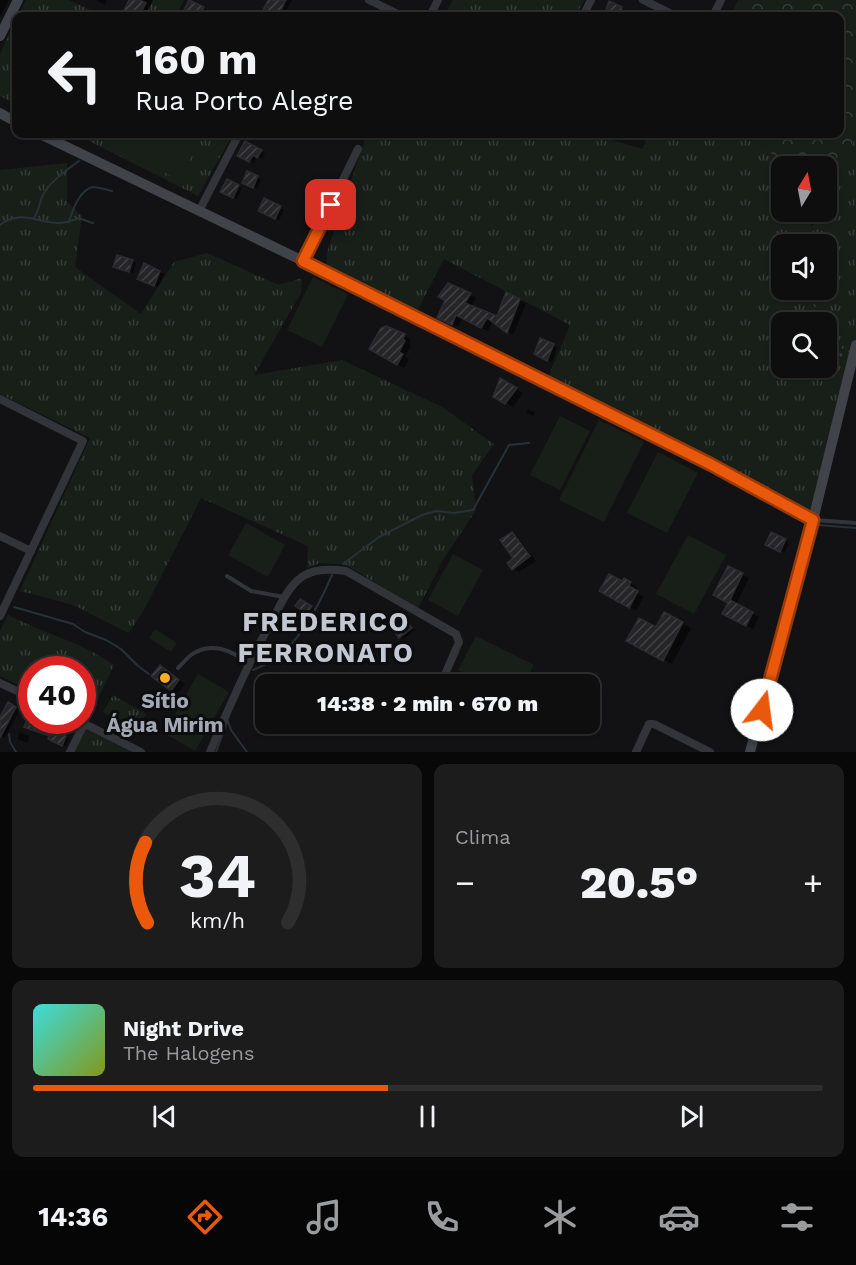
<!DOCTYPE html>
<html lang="pt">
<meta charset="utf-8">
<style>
:root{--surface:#0e0e0f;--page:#1c1c1d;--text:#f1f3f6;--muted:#9b9c9e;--line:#2e2e2f;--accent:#ea580c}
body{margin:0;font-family:"Work Sans",sans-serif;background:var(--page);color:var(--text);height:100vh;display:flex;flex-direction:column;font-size:22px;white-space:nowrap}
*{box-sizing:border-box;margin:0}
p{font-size:20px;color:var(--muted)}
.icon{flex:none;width:33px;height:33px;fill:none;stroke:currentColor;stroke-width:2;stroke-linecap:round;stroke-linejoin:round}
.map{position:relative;height:752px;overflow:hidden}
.panel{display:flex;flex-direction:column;gap:12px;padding:12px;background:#080808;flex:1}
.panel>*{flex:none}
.guide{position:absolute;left:12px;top:12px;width:832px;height:126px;border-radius:12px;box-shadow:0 2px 4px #0004,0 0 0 2px var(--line);background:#0e0e0f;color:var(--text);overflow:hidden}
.needle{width:39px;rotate:10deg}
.tools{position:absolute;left:771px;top:156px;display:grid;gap:12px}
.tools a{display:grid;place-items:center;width:66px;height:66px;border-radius:12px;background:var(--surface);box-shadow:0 2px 4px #0004,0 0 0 2px var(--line);font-size:30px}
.speed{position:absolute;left:18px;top:656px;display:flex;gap:12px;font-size:30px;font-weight:700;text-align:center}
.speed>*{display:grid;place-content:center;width:78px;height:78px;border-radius:50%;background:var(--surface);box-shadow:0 2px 4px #0004,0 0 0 2px var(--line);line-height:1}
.speed .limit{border:9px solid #d22;background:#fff;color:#111}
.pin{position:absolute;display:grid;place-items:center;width:51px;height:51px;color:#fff;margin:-26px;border-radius:12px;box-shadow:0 3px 9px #0006}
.me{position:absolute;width:66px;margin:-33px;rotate:15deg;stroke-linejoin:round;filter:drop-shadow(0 0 4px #0008)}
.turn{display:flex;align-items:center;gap:21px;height:126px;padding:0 24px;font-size:27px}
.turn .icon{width:78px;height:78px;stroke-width:2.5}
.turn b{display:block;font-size:42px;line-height:51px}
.big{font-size:45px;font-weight:800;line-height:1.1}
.panel .widget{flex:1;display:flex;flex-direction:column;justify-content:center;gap:9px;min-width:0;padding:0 21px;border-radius:12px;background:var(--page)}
.panel .dial{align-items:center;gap:0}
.dial svg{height:156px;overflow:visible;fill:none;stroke:var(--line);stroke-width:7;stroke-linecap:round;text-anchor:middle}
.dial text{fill:var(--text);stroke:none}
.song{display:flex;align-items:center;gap:18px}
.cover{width:72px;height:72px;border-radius:9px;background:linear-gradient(135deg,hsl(180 70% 55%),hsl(70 70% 35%))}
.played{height:6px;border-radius:3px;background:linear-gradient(90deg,var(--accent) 45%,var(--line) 45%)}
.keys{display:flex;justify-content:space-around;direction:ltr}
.heat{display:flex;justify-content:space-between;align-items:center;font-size:33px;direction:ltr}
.panel .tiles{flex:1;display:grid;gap:12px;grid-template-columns:1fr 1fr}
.widget:last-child{grid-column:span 2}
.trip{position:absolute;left:255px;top:674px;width:345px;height:60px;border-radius:12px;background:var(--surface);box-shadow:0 2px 4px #0004,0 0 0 2px var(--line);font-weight:800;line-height:60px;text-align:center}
.tabs{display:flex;height:96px;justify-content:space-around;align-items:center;background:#060606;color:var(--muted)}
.tabs .icon{width:42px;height:42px}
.tabs .current{color:var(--accent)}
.tabs b{font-size:27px;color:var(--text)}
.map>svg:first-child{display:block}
.grass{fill:url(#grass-tufts);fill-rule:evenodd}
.forest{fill:url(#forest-crowns)}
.pitch{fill:#181f19}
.shadow{fill:#0007}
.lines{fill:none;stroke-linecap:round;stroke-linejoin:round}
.stream{stroke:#273138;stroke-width:2}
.building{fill:url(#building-hatch);stroke:#2c2c30;stroke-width:1.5}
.path{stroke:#383b40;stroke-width:1.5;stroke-dasharray:3 4.5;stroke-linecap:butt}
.lane{stroke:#333439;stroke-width:4}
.street{stroke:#333439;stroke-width:8}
.secondary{stroke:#404349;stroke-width:10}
.route-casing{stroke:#983908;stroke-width:15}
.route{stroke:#ea580c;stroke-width:10}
.poi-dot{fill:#fead20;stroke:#0d0d0f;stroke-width:2}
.labels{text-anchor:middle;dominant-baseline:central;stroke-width:6;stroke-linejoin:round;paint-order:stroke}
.poi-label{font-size:21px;font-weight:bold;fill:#a2a9b5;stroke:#0d0d0f}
.district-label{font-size:27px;font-weight:bold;letter-spacing:1.5px;fill:#c3c7d1;stroke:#0d0d0f}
</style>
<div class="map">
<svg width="856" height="752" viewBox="0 0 856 752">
<defs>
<pattern id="grass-tufts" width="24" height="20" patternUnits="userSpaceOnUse" patternTransform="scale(1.5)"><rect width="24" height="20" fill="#181f19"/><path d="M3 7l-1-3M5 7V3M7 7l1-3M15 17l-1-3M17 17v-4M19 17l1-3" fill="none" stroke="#363d38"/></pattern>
<pattern id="forest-crowns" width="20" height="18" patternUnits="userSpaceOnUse" patternTransform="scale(1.5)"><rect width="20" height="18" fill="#181f19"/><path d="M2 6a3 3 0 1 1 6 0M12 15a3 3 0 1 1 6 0" fill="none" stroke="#363d38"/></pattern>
<pattern id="building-hatch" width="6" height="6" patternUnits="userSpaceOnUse" patternTransform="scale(1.5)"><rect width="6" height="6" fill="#252528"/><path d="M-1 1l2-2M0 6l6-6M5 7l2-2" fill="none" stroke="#424245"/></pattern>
</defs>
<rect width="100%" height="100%" fill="#121214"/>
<!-- grass -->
<g class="grass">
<path d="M 26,0 L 69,0 L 103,16 L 18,16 Z"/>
<path d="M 153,0 L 184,0 L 176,16 L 145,16 Z"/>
<path d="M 453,0 L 584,0 L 576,16 L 444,16 Z"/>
<path d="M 16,20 L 16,104 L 0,96 L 0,54 Z"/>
<path d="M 75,134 L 233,134 L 198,196 Z"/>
<path d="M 367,134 L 592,134 L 642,149 L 649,134 L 761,134 L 781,171 L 782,212 L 804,212 L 812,227 L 820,212 L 826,212 L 827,198 L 856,136 L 856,345 L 817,525 L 545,385 L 570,325 L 444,259 L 413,319 L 326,276 L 327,252 ZM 782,244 L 826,244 L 826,290 L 782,290 ZM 782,322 L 826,322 L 826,368 L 782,368 Z"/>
<path d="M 67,163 L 67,202 L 82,216 L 75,267 L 141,314 L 174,262 L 207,253 L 279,285 L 302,278 L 301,293 L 254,375 L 342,360 L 442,407 L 494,444 L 472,475 L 476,510 L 443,560 L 418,608 L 346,565 L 321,563 L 307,568 L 308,546 L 201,498 L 145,608 L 129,633 L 73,605 L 20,591 L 90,438 L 0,394 L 0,170 Z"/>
<path d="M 8,615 C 45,634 79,641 114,665 L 88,719 L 83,716 L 82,669 L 32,669 L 31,691 L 0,676 L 0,631 Z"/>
<path d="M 113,695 L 146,714 L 135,731 L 103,712 Z"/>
<path d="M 80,726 L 131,752 L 68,752 Z"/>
</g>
<!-- forest -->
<path class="forest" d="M 738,0 L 856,0 L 856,136 L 827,198 L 826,166 L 782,166 L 781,171 L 761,134 L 840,134 L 840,16 L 731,16 Z"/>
<!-- pitch -->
<g class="pitch">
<path d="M 125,134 L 173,134 L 197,145 L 180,180 L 117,150 Z"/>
<path d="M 313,277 L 348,294 L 322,347 L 287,330 Z"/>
<path d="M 560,416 L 590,431 L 560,490 L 530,475 Z"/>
<path d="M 599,420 L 644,442 L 604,522 L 559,500 Z"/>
<path d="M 658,452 L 698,473 L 667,533 L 627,513 Z"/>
<path d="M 246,523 L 285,545 L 268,577 L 228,555 Z"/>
<path d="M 688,535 L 726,555 L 694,614 L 656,594 Z"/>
<path d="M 453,554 L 483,570 L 458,616 L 428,600 Z"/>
<path d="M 155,629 L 177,643 L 171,652 L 149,638 Z"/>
<path d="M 476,636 L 534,665 L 524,684 L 486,684 L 458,670 Z"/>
<path d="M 198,674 L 229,692 L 195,751 L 164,733 Z"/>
</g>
<!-- shadow -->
<g class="shadow">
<path d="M 0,0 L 9,0 L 0,17 Z"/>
<path d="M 96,0 L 107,0 L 105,5 Z"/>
<path d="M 131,0 L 153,0 L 144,16 L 136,16 L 125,11 Z"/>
<path d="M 270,0 L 292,0 L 283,16 L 262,16 Z"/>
<path d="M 190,2 L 207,10 L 204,16 L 183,16 Z"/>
<path d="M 610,3 L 628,12 L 627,16 L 606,16 Z"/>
<path d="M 271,134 L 283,134 L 279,140 Z"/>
<path d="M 246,143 L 265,153 L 262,159 L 258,156 L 254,163 L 239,155 Z"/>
<path d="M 257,177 L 261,180 L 257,189 L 248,184 Z"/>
<path d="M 227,181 L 242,188 L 237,199 L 222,191 Z"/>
<path d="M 265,200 L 284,210 L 279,220 L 260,210 Z"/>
<path d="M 321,205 L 325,207 L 321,218 L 313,215 Z"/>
<path d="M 132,261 L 136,263 L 133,273 L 119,269 Z"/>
<path d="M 145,265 L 164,274 L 158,287 L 143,281 Z"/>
<path d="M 448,285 L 476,298 L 471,307 L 497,318 L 507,294 L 526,304 L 513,335 L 493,321 L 488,331 L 463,317 L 458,327 L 445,321 Z"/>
<path d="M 404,336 L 411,339 L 409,343 L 411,346 L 405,357 L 409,359 L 404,368 L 371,348 Z"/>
<path d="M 553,345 L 557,348 L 552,362 L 536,353 Z"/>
<path d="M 501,380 L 523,393 L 513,407 L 495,396 Z"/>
<path d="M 528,409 L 535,413 L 533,416 L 526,413 Z"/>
<path d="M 512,534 L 518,538 L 536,561 L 519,572 L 513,569 L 515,558 Z"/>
<path d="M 772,534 L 789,542 L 785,553 L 767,544 Z"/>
<path d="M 728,568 L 749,578 L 736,605 L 759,617 L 753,629 L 724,613 L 730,603 Z"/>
<path d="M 625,580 L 637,587 L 635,591 L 644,597 L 636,610 L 601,591 L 623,584 Z"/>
<path d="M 300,601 L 315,610 L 312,615 L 297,606 Z"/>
<path d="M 664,614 L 691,628 L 672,664 L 628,641 L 656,629 Z"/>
<path d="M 406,622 L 415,630 L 404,639 L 400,637 Z"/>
<path d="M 167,671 L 185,684 L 178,693 L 171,689 Z"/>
<path d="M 346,678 L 357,683 L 359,684 L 343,684 Z"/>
<path d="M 8,704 L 19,711 L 5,738 L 0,735 L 0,721 Z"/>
<path d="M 29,718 L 49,726 L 69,739 L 66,746 L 50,738 L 51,736 L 26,727 Z"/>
<path d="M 20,732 L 30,736 L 27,743 L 17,739 Z"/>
</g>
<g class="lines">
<!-- stream -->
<g class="stream">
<path d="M 34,218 C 40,209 39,203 43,195 C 48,184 69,168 79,161"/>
<path d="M 69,222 C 72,211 80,189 93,187 C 99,187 107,190 112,191"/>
<path d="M 0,225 C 27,204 47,234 78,218 L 93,223"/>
<path d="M 818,525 L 856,528"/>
<path d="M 343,564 L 379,537 L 422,515 L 436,511 L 454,513 L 473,510 L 509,445 L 529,443"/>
<path d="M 14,607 L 73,624 L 85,632 L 106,640 L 121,649 L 138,666 L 149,674"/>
<path d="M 287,647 L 306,653"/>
<path d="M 253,670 C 260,667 268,664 274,659 C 301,642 320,603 332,575"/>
<path d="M 227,719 L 231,730 L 247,752"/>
<path d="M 9,734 L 10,742 L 16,752"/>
<path d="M 216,752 L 227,722"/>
</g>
</g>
<!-- building -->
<g class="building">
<path d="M 129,0 L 140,0 L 146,3 L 139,16 L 133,16 L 123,12 Z"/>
<path d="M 189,0 L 204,7 L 199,16 L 181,16 Z"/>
<path d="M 268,0 L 286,0 L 278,16 L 260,16 Z"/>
<path d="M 609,1 L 622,7 L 620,16 L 604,16 Z"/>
<path d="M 245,141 L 262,150 L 257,158 L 253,155 L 249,162 L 237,156 Z"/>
<path d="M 247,171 L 258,176 L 253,188 L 242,183 Z"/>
<path d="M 227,179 L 239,185 L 233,198 L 220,192 Z"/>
<path d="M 264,198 L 281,206 L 275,219 L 258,211 Z"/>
<path d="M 312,200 L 322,204 L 317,216 L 307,213 Z"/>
<path d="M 117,255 L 133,260 L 129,272 L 113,267 Z"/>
<path d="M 144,263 L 160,271 L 154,286 L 137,279 Z"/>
<path d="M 448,283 L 471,293 L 465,303 L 497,316 L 506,292 L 520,299 L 507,333 L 487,318 L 481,328 L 456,315 L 452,325 L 437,318 L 445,300 L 438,297 Z"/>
<path d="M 386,326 L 405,334 L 403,339 L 405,341 L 399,352 L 403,354 L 397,365 L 369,349 L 381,328 Z"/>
<path d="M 540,338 L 554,344 L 547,361 L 534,354 Z"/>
<path d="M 500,378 L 517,388 L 505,404 L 493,397 Z"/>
<path d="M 512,532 L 530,556 L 512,570 L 507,563 L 513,558 L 500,540 Z"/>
<path d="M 771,532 L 786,539 L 780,552 L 765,545 Z"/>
<path d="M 728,566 L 743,573 L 730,600 L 753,612 L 746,626 L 722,614 L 728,603 L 713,595 Z"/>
<path d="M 609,574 L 622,581 L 624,578 L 631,582 L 629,586 L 638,591 L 629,608 L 599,591 Z"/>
<path d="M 300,599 L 312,606 L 307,614 L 295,606 Z"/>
<path d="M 664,612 L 683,622 L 663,661 L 626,641 L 639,618 L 656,627 Z"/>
<path d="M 406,620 L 412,628 L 399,638 L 393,630 Z"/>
<path d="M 160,665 L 179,680 L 171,691 L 151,676 Z"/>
<path d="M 8,702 L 16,707 L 0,738 L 0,717 Z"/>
<path d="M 27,720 L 39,720 L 59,730 L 59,732 L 66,736 L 62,746 L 48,739 L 49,736 L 24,727 Z"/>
</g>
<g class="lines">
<!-- path -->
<g class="path">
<path d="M 814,304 L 824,322"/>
<path d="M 826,327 L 841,356"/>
<path d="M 843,346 L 841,356 L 843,358"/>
</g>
<!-- lane -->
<g class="lane">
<path d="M 814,520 L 856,523"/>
<path d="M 227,576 L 251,591 L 284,597"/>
<path d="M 178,668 C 182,664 187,658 191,655 C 210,641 233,650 248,664"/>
</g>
<!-- street -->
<g class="street">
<path d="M 369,0 L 402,16"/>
<path d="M 643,0 L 676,16"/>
<path d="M 430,16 L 438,0"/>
<path d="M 583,16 L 591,0"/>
<path d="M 713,16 L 721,0"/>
<path d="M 199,211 L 239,134"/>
<path d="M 303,261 L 358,149"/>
<path d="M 0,399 L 83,441 L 0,616"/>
<path d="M 0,536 L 31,551"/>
<path d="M 0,683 L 32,698"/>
<path d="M 77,720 L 141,752"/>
<path d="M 70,752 L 84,724"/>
<path d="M 210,752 C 230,705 250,659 275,615 C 281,603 288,589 298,580 C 311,568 330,569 346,571 L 456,634 L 459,642 L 443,679"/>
<path d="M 636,752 L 649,724 L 654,724 L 710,752"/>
</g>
<!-- secondary -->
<g class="secondary">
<path d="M 0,36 L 18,0"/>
<path d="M 0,113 L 16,122"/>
<path d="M 40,134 L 303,261 L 710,464 L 813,520"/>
<path d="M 750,752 L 813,520 L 856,345"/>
</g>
</g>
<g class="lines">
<!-- route casing -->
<g class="route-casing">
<path id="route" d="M 331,205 L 303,261 L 710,464 L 813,520 L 762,710"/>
</g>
<!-- route -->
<use href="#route" class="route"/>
</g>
<!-- markers -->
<circle class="poi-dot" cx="165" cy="678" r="6"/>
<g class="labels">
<!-- poi labels -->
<g class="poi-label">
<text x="165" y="700">Sítio<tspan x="165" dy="24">Água Mirim</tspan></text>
</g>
<!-- district labels -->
<g class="district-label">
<text x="326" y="622">FREDERICO<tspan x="326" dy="31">FERRONATO</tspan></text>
</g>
</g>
</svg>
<div class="tools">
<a><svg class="needle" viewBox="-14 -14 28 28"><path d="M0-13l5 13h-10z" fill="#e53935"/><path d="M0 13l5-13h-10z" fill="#9b9c9e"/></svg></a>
<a><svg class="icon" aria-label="sound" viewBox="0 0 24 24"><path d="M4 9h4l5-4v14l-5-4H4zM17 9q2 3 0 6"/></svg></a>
<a><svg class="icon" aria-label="search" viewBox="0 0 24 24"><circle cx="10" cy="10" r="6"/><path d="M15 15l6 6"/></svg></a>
</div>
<div class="speed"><div class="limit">40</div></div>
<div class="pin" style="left:331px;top:205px;background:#d93025"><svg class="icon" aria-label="arrive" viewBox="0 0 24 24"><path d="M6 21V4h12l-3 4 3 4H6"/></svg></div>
<svg class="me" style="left:762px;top:710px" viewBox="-20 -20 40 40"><circle r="19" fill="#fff"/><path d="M0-13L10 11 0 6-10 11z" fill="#ea580c"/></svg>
<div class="trip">14:38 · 2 min · 670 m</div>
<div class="guide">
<div class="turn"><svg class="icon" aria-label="left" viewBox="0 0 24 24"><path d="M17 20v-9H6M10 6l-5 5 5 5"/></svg><div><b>160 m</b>Rua Porto Alegre</div></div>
</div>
</div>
<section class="panel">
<div class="tiles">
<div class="widget dial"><svg viewBox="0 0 100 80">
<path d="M14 69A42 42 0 1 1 86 69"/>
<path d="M14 69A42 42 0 0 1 13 28" stroke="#ea580c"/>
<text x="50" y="56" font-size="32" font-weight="700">34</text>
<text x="50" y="72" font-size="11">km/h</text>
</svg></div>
<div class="widget"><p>Clima</p>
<div class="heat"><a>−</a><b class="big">20.5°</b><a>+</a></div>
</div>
<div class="widget">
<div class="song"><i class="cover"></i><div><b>Night Drive</b><p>The Halogens</p></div></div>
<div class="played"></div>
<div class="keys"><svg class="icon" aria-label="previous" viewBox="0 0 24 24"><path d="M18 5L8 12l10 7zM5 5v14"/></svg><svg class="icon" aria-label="pause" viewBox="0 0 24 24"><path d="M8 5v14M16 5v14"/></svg><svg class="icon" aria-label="next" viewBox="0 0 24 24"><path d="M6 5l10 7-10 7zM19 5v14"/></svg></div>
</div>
</div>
</section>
<nav class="tabs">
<b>14:36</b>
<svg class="icon current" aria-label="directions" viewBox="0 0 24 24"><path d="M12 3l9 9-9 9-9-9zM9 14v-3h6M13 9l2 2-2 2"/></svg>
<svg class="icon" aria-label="music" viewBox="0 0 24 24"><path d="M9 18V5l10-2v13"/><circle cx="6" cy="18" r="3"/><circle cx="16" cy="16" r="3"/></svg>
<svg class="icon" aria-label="phone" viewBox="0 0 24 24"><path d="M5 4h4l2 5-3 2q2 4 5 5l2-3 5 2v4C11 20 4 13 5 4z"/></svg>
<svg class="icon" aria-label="climate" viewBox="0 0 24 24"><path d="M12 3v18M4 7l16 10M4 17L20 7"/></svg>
<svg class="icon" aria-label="car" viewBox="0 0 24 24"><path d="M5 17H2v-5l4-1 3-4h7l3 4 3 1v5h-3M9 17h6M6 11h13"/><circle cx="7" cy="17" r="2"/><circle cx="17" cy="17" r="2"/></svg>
<svg class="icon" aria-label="filters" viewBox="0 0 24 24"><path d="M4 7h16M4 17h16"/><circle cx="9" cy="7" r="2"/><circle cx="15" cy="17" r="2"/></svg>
</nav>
